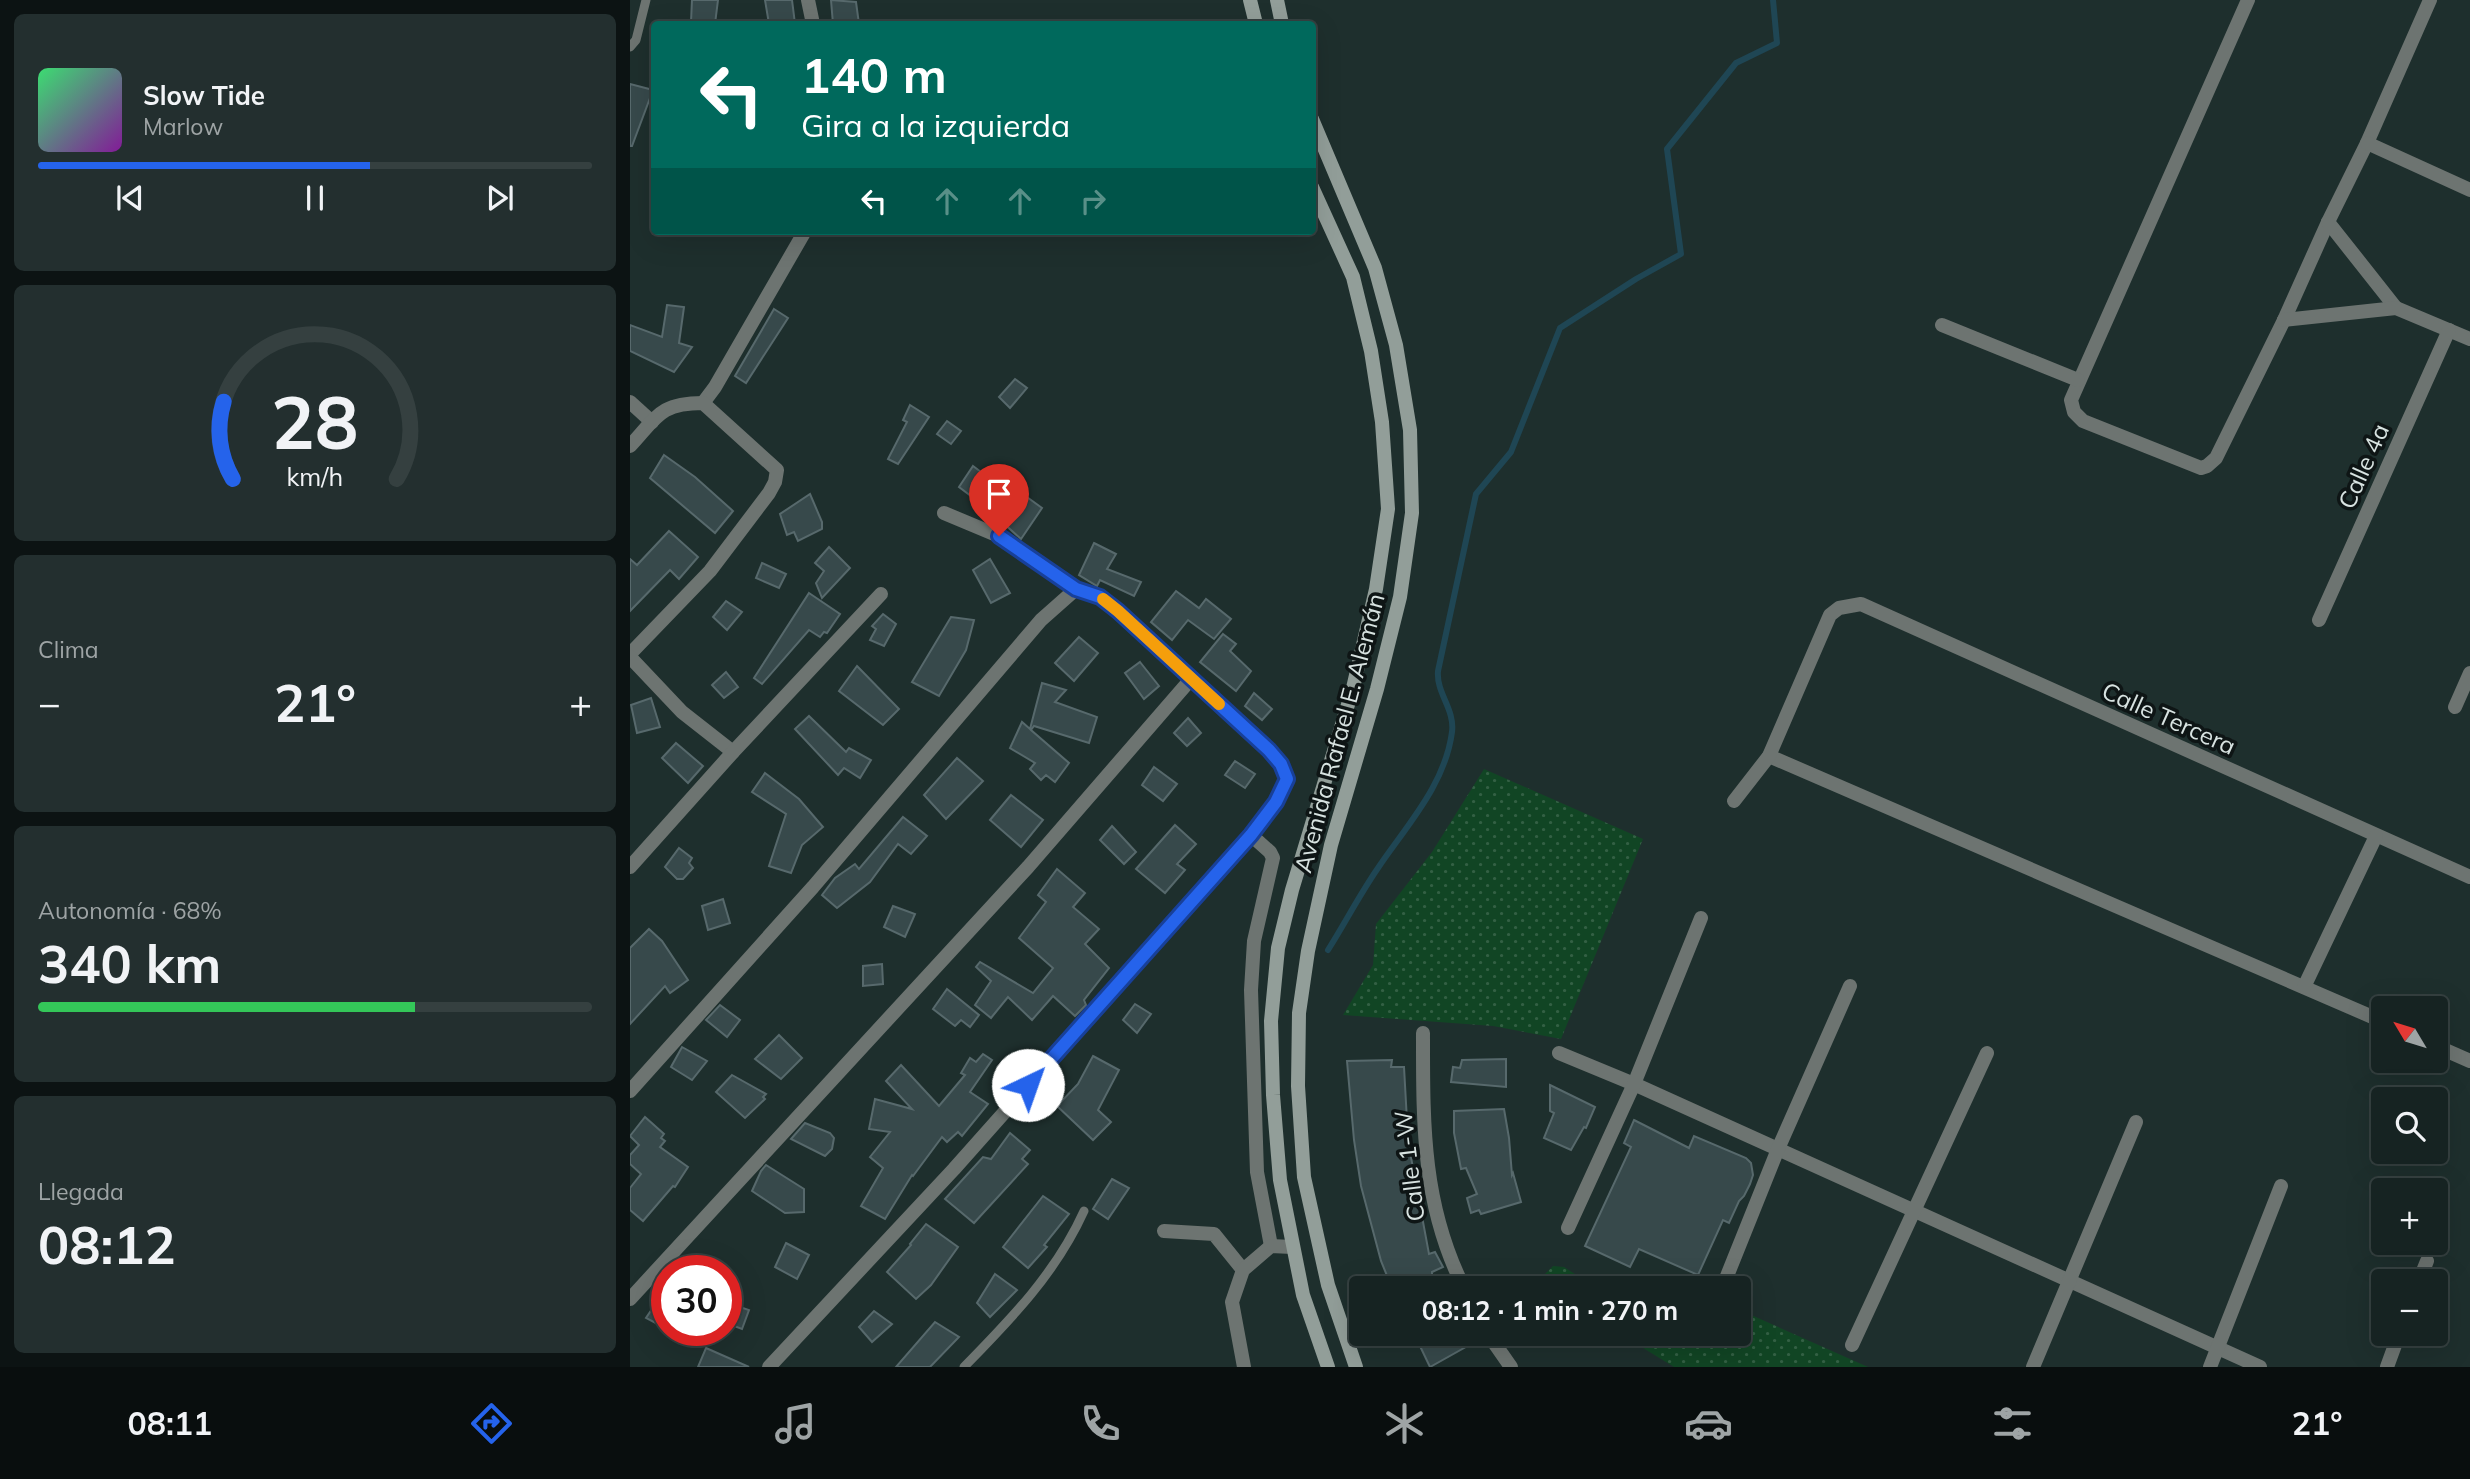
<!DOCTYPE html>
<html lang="es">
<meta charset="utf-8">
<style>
:root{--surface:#162322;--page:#232f2f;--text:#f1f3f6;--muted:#9ea4a5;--line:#354040;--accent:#2563eb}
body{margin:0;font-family:Mulish,sans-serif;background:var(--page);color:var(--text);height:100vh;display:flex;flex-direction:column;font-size:26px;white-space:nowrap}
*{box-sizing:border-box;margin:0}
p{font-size:23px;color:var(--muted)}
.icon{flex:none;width:38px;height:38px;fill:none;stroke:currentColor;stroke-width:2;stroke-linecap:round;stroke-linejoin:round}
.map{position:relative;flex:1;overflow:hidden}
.panel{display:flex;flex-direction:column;gap:14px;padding:14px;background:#0c1313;width:630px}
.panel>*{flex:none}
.top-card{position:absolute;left:21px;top:21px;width:665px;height:214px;border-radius:7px;box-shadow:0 7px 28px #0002,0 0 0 2px var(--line);background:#00695c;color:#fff;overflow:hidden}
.needle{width:46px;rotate:308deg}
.controls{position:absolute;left:1741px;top:996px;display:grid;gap:14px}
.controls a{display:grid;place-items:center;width:77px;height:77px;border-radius:7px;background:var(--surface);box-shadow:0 7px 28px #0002,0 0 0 2px var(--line);font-size:35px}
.speed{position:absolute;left:21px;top:1255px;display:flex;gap:14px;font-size:35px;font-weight:700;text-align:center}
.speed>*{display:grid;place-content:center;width:91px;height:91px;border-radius:50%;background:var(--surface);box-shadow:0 7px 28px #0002,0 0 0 2px var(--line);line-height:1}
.speed .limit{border:10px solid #d22;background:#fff;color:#111}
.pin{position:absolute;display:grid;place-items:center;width:60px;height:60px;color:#fff;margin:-72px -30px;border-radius:50% 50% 50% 0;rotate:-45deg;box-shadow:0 0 7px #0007}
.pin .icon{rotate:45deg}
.me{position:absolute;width:77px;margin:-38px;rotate:42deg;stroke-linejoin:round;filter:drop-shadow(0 0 5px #0008)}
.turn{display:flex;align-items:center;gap:24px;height:147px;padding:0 35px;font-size:32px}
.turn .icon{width:91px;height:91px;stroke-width:2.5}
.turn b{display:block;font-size:49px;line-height:60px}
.lanes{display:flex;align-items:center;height:66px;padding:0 35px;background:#0003;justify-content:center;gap:35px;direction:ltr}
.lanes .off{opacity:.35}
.big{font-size:52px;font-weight:700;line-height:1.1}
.panel .card{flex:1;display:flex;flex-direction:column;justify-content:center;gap:10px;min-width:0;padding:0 24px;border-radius:10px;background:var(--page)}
.panel .dial{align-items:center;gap:0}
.dial svg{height:182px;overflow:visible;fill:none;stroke:var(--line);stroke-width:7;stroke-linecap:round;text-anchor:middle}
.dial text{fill:var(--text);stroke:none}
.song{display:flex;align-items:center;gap:21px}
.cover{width:84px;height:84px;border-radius:10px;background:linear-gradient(135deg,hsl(140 70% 55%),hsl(290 70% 35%))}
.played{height:7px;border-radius:4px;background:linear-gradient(90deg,var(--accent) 60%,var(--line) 60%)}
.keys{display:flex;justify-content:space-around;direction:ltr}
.heat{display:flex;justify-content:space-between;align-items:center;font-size:38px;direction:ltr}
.charge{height:10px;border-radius:5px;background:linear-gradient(90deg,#34c759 68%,var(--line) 0)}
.trip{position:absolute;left:719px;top:1276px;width:402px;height:70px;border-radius:7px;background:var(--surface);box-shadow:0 7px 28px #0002,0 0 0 2px var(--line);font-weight:700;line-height:70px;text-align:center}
.menu{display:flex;height:112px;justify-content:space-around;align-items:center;background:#090e0e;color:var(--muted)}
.menu .icon{width:49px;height:49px}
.menu .on{color:var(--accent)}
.menu b{font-size:32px;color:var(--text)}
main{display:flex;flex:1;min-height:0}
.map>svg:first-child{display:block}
.grass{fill:url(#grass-dots)}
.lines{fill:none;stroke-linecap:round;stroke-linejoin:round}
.stream{stroke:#1f4654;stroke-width:6}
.building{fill:#37494b;stroke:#57696c;stroke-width:2}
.service{stroke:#6d7471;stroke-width:9}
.minor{stroke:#6d7471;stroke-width:14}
.secondary{stroke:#929e99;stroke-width:14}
.route-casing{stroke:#184099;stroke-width:18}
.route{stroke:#2563eb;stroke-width:12}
.slow{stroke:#f59e0b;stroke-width:12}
.labels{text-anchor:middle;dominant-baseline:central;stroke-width:7;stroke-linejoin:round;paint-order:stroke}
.street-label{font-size:24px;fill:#d8e3e1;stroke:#0e1515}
</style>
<main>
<section class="panel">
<div class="card">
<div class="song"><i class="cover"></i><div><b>Slow Tide</b><p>Marlow</p></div></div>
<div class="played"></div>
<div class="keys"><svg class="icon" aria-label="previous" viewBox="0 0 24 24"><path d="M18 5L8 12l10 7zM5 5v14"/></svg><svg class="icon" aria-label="pause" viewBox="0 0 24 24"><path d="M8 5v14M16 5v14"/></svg><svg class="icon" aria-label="next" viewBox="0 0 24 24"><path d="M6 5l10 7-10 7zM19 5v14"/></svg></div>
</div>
<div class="card dial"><svg viewBox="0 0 100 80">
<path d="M14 69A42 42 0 1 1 86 69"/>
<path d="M14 69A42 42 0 0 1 10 35" stroke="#2563eb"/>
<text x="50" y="56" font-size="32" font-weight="700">28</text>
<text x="50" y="72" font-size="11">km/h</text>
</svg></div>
<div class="card"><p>Clima</p>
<div class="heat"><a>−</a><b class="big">21°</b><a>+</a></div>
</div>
<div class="card"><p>Autonomía · 68%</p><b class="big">340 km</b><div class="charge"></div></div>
<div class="card"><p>Llegada</p><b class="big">08:12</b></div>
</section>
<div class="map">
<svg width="1840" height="1367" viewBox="0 0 1840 1367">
<defs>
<pattern id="grass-dots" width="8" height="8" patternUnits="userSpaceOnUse" patternTransform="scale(1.75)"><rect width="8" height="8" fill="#114524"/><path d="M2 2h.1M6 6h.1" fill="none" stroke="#336044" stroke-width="1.8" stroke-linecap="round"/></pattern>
</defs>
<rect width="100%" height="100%" fill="#1e2f2d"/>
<!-- grass -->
<g class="grass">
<path d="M 854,769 L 1013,839 L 931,1039 L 863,1026 L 713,1015 L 743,965 L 746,924 L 802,852 Z"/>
<path d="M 923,1266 L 934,1267 L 948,1276 L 1012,1288 L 913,1288 L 915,1274 Z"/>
<path d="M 1110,1310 L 1238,1367 L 1044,1367 L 1005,1343 L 978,1334 L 1110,1334 Z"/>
</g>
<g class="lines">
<!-- stream -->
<path class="stream" d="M 698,950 C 715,923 730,894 748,868 C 777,825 815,785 822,732 C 825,709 806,693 808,671 L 846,494 L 881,452 L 930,328 L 1006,279 L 1051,254 L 1037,149 L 1106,63 L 1147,43 L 1143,0"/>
</g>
<!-- building -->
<g class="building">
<path d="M 62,0 L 88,0 L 85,24 L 61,22 Z"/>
<path d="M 135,0 L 162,0 L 165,24 L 139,24 Z"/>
<path d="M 201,0 L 226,2 L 229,24 L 203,24 Z"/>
<path d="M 0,84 L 23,90 L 2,146 L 0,146 Z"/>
<path d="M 37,305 L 54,307 L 49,343 L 62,347 L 44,372 L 0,351 L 0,325 L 32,337 Z"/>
<path d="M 144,309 L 158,318 L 116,383 L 105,376 Z"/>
<path d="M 385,379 L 397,388 L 380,408 L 369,397 Z"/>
<path d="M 280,405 L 299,417 L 268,464 L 258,459 L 277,422 L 273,420 Z"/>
<path d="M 317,421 L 331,431 L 321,444 L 307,434 Z"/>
<path d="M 34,455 L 65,477 L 103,511 L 85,533 L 20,478 Z"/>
<path d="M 343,466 L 355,475 L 341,496 L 329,487 Z"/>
<path d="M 390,492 L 412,508 L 391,539 L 370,520 Z"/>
<path d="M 180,494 L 192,522 L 192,529 L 168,541 L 164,532 L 157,535 L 150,514 Z"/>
<path d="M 39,531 L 68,557 L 49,579 L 40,570 L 0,611 L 0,559 L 7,565 Z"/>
<path d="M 464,543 L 486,554 L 477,569 L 511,582 L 504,596 L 470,580 L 467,586 L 449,575 Z"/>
<path d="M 199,547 L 220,568 L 192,598 L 186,583 L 194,571 L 185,563 Z"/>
<path d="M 360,559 L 380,593 L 361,603 L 343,570 Z"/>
<path d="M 132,563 L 156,574 L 149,588 L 126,578 Z"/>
<path d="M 546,591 L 569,608 L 576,599 L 601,619 L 584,639 L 558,620 L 542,640 L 521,622 Z"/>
<path d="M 179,593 L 210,614 L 197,633 L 194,632 L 190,637 L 179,630 L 132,684 L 124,678 Z"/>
<path d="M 96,601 L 112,612 L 97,630 L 83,617 Z"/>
<path d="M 253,614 L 266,624 L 254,646 L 240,640 L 246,629 L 242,626 Z"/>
<path d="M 321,617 L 344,620 L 336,650 L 309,696 L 282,682 Z"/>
<path d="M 593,634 L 606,644 L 600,651 L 621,671 L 606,691 L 570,662 Z"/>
<path d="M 449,637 L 468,653 L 444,681 L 425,663 Z"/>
<path d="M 510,662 L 529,686 L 514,699 L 495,673 Z"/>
<path d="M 227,666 L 269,709 L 253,725 L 209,691 Z"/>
<path d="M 96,672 L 108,687 L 94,698 L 82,685 Z"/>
<path d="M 412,683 L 436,690 L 425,702 L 467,717 L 459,743 L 404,726 L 401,730 L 439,763 L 425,782 L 416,775 L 411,780 L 400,769 L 405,763 L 380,748 L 392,722 L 400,729 Z"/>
<path d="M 624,693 L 642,709 L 632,720 L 615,706 Z"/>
<path d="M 21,698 L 30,727 L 7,733 L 1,705 Z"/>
<path d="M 179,716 L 216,752 L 219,748 L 241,760 L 230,778 L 214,768 L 208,775 L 165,729 Z"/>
<path d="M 558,718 L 571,733 L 557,746 L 544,733 Z"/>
<path d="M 46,743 L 73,766 L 58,783 L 32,758 Z"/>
<path d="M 327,758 L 353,781 L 316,819 L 294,795 Z"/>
<path d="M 605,761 L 625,774 L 615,788 L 595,775 Z"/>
<path d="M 524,767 L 547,784 L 533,801 L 512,785 Z"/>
<path d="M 135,773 L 169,799 L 193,827 L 172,845 L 161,873 L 139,866 L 156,814 L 122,792 Z"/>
<path d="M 381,795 L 413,820 L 391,847 L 360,820 Z"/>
<path d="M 273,817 L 297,836 L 281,854 L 268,844 L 240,882 L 207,908 L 192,895 L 205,878 L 225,864 L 229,869 Z"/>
<path d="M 545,825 L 566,844 L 547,864 L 555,870 L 535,893 L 506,869 Z"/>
<path d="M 482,826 L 506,852 L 494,864 L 470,840 Z"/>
<path d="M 49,848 L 62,858 L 59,863 L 63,868 L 53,879 L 47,879 L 35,867 Z"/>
<path d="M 427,869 L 455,893 L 443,907 L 469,929 L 455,944 L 479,968 L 454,1000 L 456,1005 L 445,1016 L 423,996 L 402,1020 L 378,997 L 361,1018 L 345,1005 L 361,981 L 346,967 L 350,962 L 403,993 L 423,968 L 389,938 L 416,902 L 408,895 Z"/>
<path d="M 93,899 L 100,923 L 78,930 L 72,906 Z"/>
<path d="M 263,906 L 285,914 L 275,937 L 254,927 Z"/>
<path d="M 19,929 L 32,941 L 58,980 L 40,993 L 35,986 L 0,1024 L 0,948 Z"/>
<path d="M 252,964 L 253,984 L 233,986 L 233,966 Z"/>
<path d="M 317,989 L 349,1015 L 340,1027 L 331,1020 L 325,1026 L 303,1009 Z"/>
<path d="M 505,1004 L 521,1014 L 507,1033 L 493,1020 Z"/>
<path d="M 90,1005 L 110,1020 L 97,1037 L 76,1020 Z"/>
<path d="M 149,1035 L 172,1058 L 151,1079 L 125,1059 Z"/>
<path d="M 52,1047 L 77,1061 L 62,1080 L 41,1067 Z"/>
<path d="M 353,1054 L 362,1060 L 340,1092 L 358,1104 L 332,1136 L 328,1132 L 317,1142 L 312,1137 L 283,1176 L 282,1175 L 255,1219 L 231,1206 L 253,1168 L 240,1157 L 260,1132 L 239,1129 L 245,1099 L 282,1109 L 256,1081 L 271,1065 L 309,1106 L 335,1075 L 331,1073 L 340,1058 L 346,1062 Z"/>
<path d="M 463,1056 L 489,1070 L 468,1110 L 481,1122 L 463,1140 L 427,1106 L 448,1084 Z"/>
<path d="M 876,1059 L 876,1087 L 821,1082 L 823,1067 L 830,1068 L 832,1060 Z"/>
<path d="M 762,1060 L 761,1067 L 774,1067 L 777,1121 L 770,1122 L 780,1152 L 799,1254 L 805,1252 L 813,1267 L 802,1272 L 802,1276 L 768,1288 L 762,1288 L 751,1261 L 731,1186 L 724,1140 L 717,1061 Z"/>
<path d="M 102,1075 L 136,1094 L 133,1097 L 135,1099 L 115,1118 L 86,1092 Z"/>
<path d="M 920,1085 L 965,1107 L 956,1128 L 954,1127 L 941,1150 L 914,1138 L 924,1113 L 920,1111 Z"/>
<path d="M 874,1109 L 879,1138 L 882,1175 L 883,1173 L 891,1202 L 851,1214 L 849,1210 L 841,1213 L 837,1198 L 847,1194 L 836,1168 L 831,1169 L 824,1133 L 824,1111 Z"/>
<path d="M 15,1117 L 34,1134 L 31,1138 L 35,1141 L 30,1147 L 58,1167 L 45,1187 L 43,1186 L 13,1221 L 0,1210 L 0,1188 L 11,1174 L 0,1164 L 0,1155 L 9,1145 L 0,1136 Z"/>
<path d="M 1004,1120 L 1059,1148 L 1064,1136 L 1116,1158 L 1121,1163 L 1123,1175 L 1120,1184 L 1114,1196 L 1109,1201 L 1099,1223 L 1093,1220 L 1068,1275 L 1009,1249 L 1000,1267 L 955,1246 L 1001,1147 L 994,1143 Z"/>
<path d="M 175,1123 L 200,1133 L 204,1138 L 202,1149 L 195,1156 L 161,1139 Z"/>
<path d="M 380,1133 L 400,1150 L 392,1159 L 398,1164 L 344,1223 L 315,1199 L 353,1157 L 361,1159 Z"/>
<path d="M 136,1165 L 174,1189 L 174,1212 L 155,1213 L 122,1191 L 131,1171 Z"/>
<path d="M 482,1179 L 499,1188 L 478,1219 L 463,1209 Z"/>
<path d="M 413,1196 L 439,1214 L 414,1245 L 417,1247 L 398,1268 L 373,1247 Z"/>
<path d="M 296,1224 L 328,1247 L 301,1285 L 286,1299 L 257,1272 L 281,1245 L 280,1244 Z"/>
<path d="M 156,1243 L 179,1255 L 167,1279 L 145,1267 Z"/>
<path d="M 365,1274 L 387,1290 L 360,1317 L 347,1303 Z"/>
<path d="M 37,1287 L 37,1329 L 16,1318 Z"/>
<path d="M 101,1304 L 119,1310 L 112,1329 L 96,1323 Z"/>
<path d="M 244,1311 L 262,1324 L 242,1342 L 229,1327 Z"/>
<path d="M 305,1322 L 329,1337 L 300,1367 L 266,1367 Z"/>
<path d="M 804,1334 L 849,1334 L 850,1339 L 800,1367 L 789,1344 Z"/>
<path d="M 76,1348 L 119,1367 L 68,1367 Z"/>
</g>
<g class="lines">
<!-- service -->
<g class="service">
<path d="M 0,47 L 6,40 L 16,0"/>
<path d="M 334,1367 C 381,1319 426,1273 454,1211"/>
</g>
<!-- minor -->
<g class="minor">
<path d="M 178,0 L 183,24"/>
<path d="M 1618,0 L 1441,400 L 1444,412 L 1453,421 L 1571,468 L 1577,466 L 1586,458 L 1654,320 L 1698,222 L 1737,143 L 1800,0"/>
<path d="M 1737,143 L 1840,190"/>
<path d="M 1698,222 L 1766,308"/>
<path d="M 1654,320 L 1766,308 L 1840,339"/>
<path d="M 1312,325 L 1448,380"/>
<path d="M 0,402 L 22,422"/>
<path d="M 73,403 L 85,387 L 175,231"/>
<path d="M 0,446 C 27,417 30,403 73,403 L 147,470 L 145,482 L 139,493 L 80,571 L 0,654"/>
<path d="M 1689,620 L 1819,330"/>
<path d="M 0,657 L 52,712 L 103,752"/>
<path d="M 1825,707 L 1840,673"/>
<path d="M 1139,756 L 1754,1022"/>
<path d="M 1104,801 L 1139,756 L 1200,615 L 1209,608 L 1231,604 L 1840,877"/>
<path d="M 621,835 L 640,852 L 643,858 L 624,941 L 621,990 L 627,1172 L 641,1246"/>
<path d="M 0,867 L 103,752 L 251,594"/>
<path d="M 1674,987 L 1746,836"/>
<path d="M 793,1033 C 793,1124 792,1205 834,1288"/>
<path d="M 1806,1046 L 1840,1061"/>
<path d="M 929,1053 L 1004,1084 L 1630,1367"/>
<path d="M 0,1091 L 183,887 L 411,620 L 446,589"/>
<path d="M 938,1228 L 1004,1084 L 1071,918"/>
<path d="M 534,1231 L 584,1234 L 613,1270"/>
<path d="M 1789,1281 L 1797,1261"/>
<path d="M 1093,1286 L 1148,1149 L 1220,986"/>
<path d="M 0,1299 L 398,867 L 561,679"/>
<path d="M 858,1334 L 881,1367"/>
<path d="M 1222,1345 L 1357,1053"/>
<path d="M 139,1367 L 324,1169 L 621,835 L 646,802 L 657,779 L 651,764 L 639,750 L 488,611 L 469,597 L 446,589 L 369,536 L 314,513"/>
<path d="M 614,1367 L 602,1302 L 613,1270 L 641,1246 L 662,1247"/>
<path d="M 1403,1367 L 1506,1122"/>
<path d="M 1580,1367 L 1651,1186"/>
<path d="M 1757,1367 L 1769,1334"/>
</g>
<!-- secondary -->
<g class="secondary">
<path d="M 620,0 L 626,24"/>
<path d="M 647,0 L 652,24"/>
<path d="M 682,119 L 745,268 L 766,345 L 780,430 L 782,513 L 770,597 L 747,689 L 701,845 L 678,951 L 669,1013 L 668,1086 L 674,1177 L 698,1285 L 726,1367"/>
<path d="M 682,187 L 723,277 L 741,351 L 752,422 L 758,509 L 746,589 L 723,688 L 662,890 L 648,948 L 641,1021 L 643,1095 L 650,1180 L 673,1295 L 698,1367"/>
</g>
</g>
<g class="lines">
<!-- route casing -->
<g class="route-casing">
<path id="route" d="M 369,536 L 446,589 L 470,597 L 488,611 L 639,750 L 651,764 L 657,779 L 646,802 L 621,835 L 398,1085"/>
</g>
<!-- route -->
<use href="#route" class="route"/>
<!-- slow -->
<path class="slow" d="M 473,599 L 488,611 L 589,704"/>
</g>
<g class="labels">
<!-- street labels -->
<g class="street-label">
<text transform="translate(1733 466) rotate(-66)">Calle 4a</text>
<text transform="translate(1539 718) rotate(24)">Calle Tercera</text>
<text transform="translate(709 733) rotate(-75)">Avenida Rafael E. Alemán</text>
<text transform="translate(779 1166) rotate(-97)">Calle 1-W</text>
</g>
</g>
</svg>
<div class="controls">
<a><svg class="needle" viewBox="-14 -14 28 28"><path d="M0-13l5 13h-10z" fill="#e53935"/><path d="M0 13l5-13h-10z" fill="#9ea4a5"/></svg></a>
<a><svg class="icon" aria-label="search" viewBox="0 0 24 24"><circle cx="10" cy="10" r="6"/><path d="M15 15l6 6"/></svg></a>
<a>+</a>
<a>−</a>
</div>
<div class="speed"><div class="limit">30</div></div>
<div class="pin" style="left:369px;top:536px;background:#d93025"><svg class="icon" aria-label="arrive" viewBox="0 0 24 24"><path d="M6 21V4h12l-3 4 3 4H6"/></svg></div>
<svg class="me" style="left:398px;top:1085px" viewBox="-20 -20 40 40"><circle r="19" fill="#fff"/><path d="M0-13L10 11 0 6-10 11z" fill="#2563eb"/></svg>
<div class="trip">08:12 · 1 min · 270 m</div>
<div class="top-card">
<div class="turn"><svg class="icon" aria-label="left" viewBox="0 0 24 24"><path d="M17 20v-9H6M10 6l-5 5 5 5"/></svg><div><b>140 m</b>Gira a la izquierda</div></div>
<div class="lanes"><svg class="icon" aria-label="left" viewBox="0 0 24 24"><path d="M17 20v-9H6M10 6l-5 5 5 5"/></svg><svg class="icon off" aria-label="ahead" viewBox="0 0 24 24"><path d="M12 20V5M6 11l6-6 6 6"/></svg><svg class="icon off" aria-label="ahead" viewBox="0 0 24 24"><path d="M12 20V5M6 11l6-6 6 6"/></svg><svg class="icon off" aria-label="right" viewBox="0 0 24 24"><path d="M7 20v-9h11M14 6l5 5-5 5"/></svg></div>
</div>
</div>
</main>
<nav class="menu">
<b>08:11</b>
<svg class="icon on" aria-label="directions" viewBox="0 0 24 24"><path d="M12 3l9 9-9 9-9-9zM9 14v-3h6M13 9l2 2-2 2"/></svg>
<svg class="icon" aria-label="music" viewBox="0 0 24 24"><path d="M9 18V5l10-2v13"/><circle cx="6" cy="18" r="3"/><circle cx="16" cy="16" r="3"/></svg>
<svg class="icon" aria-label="phone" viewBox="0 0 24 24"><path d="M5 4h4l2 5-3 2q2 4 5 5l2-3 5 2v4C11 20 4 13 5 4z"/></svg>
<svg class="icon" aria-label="climate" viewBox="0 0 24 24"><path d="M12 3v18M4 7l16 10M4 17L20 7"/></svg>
<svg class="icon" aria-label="car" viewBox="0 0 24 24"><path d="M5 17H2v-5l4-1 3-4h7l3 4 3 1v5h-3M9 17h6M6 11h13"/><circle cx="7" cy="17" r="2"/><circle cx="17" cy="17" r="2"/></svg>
<svg class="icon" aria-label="filters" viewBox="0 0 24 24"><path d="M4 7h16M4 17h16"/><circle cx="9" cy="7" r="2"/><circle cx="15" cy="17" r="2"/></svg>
<b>21°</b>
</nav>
